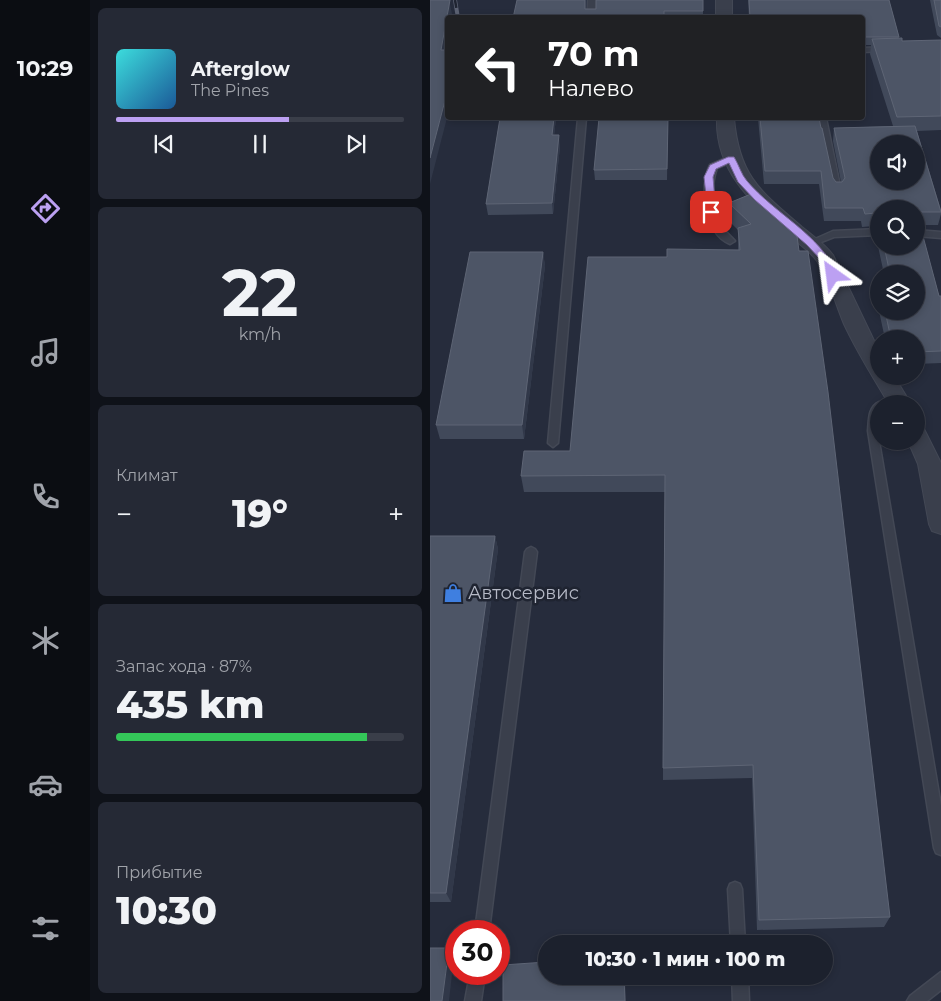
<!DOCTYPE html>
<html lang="ru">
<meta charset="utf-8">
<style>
:root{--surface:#1c212d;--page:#252935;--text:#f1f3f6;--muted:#a0a3aa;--line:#3a3e49;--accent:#bca0f2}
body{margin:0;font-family:Montserrat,sans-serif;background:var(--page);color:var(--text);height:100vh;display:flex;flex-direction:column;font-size:19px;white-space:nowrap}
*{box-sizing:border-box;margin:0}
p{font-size:16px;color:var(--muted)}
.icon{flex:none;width:28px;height:28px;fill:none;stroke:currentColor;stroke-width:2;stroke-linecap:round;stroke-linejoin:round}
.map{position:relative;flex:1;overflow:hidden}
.side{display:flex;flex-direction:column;gap:8px;padding:8px;background:#0f1219;width:340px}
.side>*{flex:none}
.hud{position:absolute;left:15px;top:15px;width:420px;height:105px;border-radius:5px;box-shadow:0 2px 8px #0003,0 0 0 1px var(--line);background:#202124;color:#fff;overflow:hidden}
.controls{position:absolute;left:440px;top:135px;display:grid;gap:10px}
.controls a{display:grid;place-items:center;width:55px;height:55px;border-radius:50%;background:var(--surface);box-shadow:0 2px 8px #0003,0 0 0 1px var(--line);font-size:25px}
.speed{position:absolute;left:15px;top:920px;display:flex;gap:10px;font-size:25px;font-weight:700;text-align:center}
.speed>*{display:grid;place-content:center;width:65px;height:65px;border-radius:50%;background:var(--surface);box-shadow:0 2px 8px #0003,0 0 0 1px var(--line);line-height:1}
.speed .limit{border:8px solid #d22;background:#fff;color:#111}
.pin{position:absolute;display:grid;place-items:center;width:42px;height:42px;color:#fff;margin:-21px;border-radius:10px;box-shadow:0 2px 8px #0006}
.me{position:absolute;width:55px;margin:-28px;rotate:329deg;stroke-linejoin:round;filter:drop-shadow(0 0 4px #0008)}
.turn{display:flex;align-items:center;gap:18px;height:105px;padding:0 20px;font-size:22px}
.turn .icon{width:65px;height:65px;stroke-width:2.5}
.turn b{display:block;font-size:35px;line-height:42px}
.big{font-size:38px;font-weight:800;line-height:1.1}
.side .card{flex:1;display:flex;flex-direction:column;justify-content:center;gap:8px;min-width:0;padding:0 18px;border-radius:8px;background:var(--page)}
.side .dial{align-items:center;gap:0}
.dial b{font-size:65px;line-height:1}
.song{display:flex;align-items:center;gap:15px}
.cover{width:60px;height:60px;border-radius:8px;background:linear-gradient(135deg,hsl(180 70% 55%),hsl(210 70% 35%))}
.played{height:5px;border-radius:2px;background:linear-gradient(90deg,var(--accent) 60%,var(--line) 60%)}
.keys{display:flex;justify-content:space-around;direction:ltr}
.heat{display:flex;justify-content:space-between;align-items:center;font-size:28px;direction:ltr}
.charge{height:8px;border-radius:4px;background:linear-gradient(90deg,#34c759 87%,var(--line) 0)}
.trip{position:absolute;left:108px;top:935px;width:295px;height:50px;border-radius:25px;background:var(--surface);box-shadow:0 2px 8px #0003,0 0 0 1px var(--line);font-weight:800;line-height:50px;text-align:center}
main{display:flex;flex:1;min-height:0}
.tabs{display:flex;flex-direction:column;width:90px;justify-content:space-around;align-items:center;background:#0b0d12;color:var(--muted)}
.tabs .icon{width:35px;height:35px}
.tabs .on{color:var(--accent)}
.tabs b{font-size:22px;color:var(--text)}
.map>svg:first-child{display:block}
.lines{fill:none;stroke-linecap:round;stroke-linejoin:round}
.lane-casing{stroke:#434855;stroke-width:3}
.street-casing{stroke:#434855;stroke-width:2}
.lane{fill:#3a3f4c;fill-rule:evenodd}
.street{fill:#3a3f4c;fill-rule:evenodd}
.rail-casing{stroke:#5c6273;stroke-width:4}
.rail{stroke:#1f2431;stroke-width:2.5;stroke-dasharray:8;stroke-linecap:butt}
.wall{fill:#41495a;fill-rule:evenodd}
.shaded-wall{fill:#313849}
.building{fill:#4d5566;stroke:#5e6575;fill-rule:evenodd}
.route{fill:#bca0f2;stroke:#7a689d}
.labels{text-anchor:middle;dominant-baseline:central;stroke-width:5;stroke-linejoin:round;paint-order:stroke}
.poi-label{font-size:18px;fill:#b6bac7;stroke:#1f2431;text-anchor:start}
</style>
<main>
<nav class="tabs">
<b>10:29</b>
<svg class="icon on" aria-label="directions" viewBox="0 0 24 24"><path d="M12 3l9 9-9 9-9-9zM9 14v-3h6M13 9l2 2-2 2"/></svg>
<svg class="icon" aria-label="music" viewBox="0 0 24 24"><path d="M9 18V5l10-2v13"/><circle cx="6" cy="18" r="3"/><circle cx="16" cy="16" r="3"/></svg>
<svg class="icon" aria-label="phone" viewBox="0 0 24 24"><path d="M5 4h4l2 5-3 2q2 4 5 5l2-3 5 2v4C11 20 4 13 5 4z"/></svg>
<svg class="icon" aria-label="climate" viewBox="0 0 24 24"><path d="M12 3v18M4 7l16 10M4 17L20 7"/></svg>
<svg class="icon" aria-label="car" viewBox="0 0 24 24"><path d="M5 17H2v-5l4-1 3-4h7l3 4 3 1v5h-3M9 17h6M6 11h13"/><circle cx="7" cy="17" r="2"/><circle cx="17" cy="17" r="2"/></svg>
<svg class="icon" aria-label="filters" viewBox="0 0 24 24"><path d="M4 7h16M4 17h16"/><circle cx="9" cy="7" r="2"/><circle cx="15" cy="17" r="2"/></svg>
</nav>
<section class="side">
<div class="card">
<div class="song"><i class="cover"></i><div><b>Afterglow</b><p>The Pines</p></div></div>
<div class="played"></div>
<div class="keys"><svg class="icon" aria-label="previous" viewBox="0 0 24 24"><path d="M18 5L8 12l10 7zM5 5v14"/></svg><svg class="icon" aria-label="pause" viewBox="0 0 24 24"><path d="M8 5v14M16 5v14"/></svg><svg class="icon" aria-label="next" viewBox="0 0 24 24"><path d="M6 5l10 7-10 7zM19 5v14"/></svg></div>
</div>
<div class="card dial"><b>22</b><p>km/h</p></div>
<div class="card"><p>Климат</p>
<div class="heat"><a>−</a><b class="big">19°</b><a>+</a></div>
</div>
<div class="card"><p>Запас хода · 87%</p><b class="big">435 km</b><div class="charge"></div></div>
<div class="card"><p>Прибытие</p><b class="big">10:30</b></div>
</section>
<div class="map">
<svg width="511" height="1001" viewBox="0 0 511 1001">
<rect width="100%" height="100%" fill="#262c3c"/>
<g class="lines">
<!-- lane casing -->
<g class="lane-casing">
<g id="lane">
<path d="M 158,0 L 166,0 L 165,18 L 157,18 Z"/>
<path d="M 459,47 L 460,49 L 456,51 L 432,52 L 432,48 Z"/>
<path d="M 148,118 L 156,118 L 128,443 L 123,447 L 118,443 Z"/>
<path d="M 388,118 L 396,118 L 411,191 L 410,193 L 404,193 L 403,191 Z"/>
<path d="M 301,156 L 305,159 L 304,161 L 287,168 C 281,184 281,208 289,223 C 293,230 300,235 305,241 L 300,244 C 274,234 269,187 280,165 Z"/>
<path d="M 449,229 L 449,235 L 404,237 L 381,246 L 376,243 L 403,231 Z"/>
<path d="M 486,230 L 511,232 L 511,238 L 486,236 Z"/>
<path d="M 449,402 L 453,404 L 449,404 L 449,441 L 511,806 L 511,855 L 506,853 L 504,848 L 438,431 C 439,420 438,407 449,402 Z"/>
<path d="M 101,547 L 105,549 L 107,552 L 59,931 L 45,931 L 95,552 L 97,549 Z"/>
<path d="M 305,882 L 310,884 L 312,889 L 315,944 L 301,944 L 298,889 L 300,884 Z"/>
<path d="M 511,972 L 511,990 L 497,1001 L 477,1001 L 480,996 Z"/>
<path d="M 40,974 L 55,974 L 51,1001 L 35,1001 Z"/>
<path d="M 302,976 L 318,976 L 319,1001 L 303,1001 Z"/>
</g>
</g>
<!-- street casing -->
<g class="street-casing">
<g id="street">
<rect x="286" y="0" width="16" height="18"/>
<path d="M 287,118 L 304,118 C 309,176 330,191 372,227 C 383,236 395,244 403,255 L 449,351 L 449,376 L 464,376 L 481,404 L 459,404 C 443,377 427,352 414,324 C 406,305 399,279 387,261 C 380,251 369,244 359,236 C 322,203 285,171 287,118 Z"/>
<path d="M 486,426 L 494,429 L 511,463 L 511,534 L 502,531 L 499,524 L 488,464 L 478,441 L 486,441 Z"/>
</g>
</g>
<!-- lane -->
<use href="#lane" class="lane"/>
<!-- street -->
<use href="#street" class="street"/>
<!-- rail casing -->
<g class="rail-casing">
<path id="rail" d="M 25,0 L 28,18"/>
</g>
<!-- rail -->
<use href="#rail" class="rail"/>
</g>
<!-- wall -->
<g class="wall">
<path d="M 157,0 L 156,9 L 166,9 L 273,0 L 273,18 L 83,18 Z"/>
<path d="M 318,0 L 459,0 L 469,37 L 468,39 L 472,41 L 511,40 L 511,130 L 487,131 L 511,210 L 511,214 L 508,225 L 490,225 L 509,296 L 511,296 L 511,363 L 486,364 L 486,339 L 455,339 L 449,311 L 486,311 L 486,274 L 454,274 L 446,237 L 448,228 L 444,226 L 432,227 L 431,221 L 394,221 L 389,184 L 334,184 L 328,118 L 389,118 L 391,128 L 403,178 L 406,182 L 411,182 L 403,141 L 404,128 L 463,126 L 440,54 L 441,45 L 432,45 L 432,18 L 319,18 ZM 449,209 L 486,246 L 449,246 Z"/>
<path d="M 500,0 L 511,0 L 511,38 L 507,35 Z"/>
<path d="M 70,118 L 126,118 L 124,135 L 130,146 L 123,214 L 58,215 L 56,204 Z"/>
<path d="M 238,118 L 237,180 L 165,180 L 164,170 Z"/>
<path d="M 321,194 L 460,917 L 454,927 L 327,930 L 322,778 L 233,780 L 233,768 L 235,492 L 94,492 L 91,476 L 140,451 L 237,257 L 308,250 L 308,230 L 299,221 L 299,203 Z"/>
<path d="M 113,252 L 115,266 L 94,439 L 10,439 L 6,425 Z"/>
<path d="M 0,536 L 65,536 L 68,549 L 21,902 L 0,902 Z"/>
</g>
<!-- shaded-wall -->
<g class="shaded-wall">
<path d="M 19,0 L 22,14 L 21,18 L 18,18 L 18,42 L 14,64 L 11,50 Z"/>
<path d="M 155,0 L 157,0 L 156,18 L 155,9 Z"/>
<path d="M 18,89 L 18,114 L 0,184 L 0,158 Z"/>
<path d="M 124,118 L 126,118 L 123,146 L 122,135 Z"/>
<path d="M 129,135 L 130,146 L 123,214 L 122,203 Z"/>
<path d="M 113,252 L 115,266 L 94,439 L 92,425 Z"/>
<path d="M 65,536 L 68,549 L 21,902 L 16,893 Z"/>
<path d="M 19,948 L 24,956 L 19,1001 L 12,1001 Z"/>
<path d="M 194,976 L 195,976 L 196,1001 L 195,1001 Z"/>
</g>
<!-- building -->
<g class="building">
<path d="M 0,0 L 20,0 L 11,50 L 18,50 L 18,89 L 0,158 Z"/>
<path d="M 87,0 L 155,0 L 155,9 L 166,9 L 166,0 L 273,0 L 273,11 L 234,11 L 234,18 L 83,18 Z"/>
<path d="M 319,0 L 459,0 L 469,37 L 432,37 L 432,18 L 320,18 Z"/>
<path d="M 504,0 L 511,0 L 511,27 L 509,26 Z"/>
<path d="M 472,38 L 472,41 L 511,40 L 511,116 L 467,117 L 442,39 Z"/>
<path d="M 70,118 L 124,118 L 122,135 L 129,135 L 122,203 L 56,204 Z"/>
<path d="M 169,118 L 238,118 L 237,169 L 164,170 Z"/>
<path d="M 330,118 L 389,118 L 391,128 L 392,128 L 403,178 L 406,182 L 412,182 L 415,178 L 404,128 L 485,126 L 511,212 L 486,212 L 486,209 L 449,209 L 449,214 L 446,213 L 435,214 L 433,208 L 395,208 L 391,171 L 335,171 ZM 449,144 L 486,144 L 486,181 L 449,181 Z"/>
<path d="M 321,194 L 367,236 L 369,251 L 378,251 L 398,392 L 460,917 L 329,920 L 323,765 L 233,768 L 235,475 L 91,476 L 94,451 L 140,451 L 158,257 L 237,257 L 237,249 L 310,250 L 308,228 L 321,224 L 299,203 Z"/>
<path d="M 486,213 L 487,223 L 490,225 L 509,296 L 511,296 L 511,351 L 486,352 L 486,339 L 461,339 L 455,311 L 486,311 L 486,274 L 460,274 L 454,246 L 486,246 Z"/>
<path d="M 40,252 L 113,252 L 92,425 L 6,425 Z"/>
<path d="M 0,536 L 65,536 L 16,893 L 0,893 Z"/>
<path d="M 0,948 L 19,948 L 12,1001 L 0,1001 Z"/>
<path d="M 116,962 L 116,976 L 194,976 L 195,1001 L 73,1001 L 73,965 Z"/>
</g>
<!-- route -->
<path class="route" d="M 298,157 L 304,157 C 309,165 311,174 317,181 C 345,214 390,234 408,275 L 406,277 L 400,277 L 392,261 L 377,245 L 325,200 L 308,182 L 299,163 L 286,169 L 283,177 L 286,212 L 281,215 L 278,214 L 274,177 L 280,165 Z"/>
<!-- icons -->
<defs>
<g id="shop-bare" transform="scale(1.5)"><path d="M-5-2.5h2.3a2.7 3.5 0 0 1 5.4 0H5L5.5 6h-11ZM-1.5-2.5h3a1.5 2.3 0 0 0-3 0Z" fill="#3f7fe0" stroke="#1f2431" stroke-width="2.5" paint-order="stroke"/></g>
</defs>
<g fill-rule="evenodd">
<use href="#shop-bare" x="23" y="593"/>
</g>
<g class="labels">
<!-- poi labels -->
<g class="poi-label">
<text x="38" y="593">Автосервис</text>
</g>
</g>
</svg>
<div class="controls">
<a><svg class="icon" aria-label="sound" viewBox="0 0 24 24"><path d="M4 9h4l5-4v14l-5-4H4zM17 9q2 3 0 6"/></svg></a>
<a><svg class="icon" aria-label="search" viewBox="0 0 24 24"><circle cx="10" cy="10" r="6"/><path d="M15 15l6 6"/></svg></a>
<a><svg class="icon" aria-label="layers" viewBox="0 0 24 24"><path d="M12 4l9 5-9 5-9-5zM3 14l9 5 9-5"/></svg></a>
<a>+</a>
<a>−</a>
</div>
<div class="speed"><div class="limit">30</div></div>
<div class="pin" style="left:281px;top:212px;background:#d93025"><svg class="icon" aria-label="arrive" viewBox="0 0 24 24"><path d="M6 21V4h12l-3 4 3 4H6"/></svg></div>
<svg class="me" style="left:403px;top:275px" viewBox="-20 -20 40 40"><path d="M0-17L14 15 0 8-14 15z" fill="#bca0f2" stroke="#fff" stroke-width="4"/></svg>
<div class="trip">10:30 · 1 мин · 100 m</div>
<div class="hud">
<div class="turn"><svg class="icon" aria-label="left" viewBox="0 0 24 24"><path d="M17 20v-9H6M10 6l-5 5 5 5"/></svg><div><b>70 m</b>Налево</div></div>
</div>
</div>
</main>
